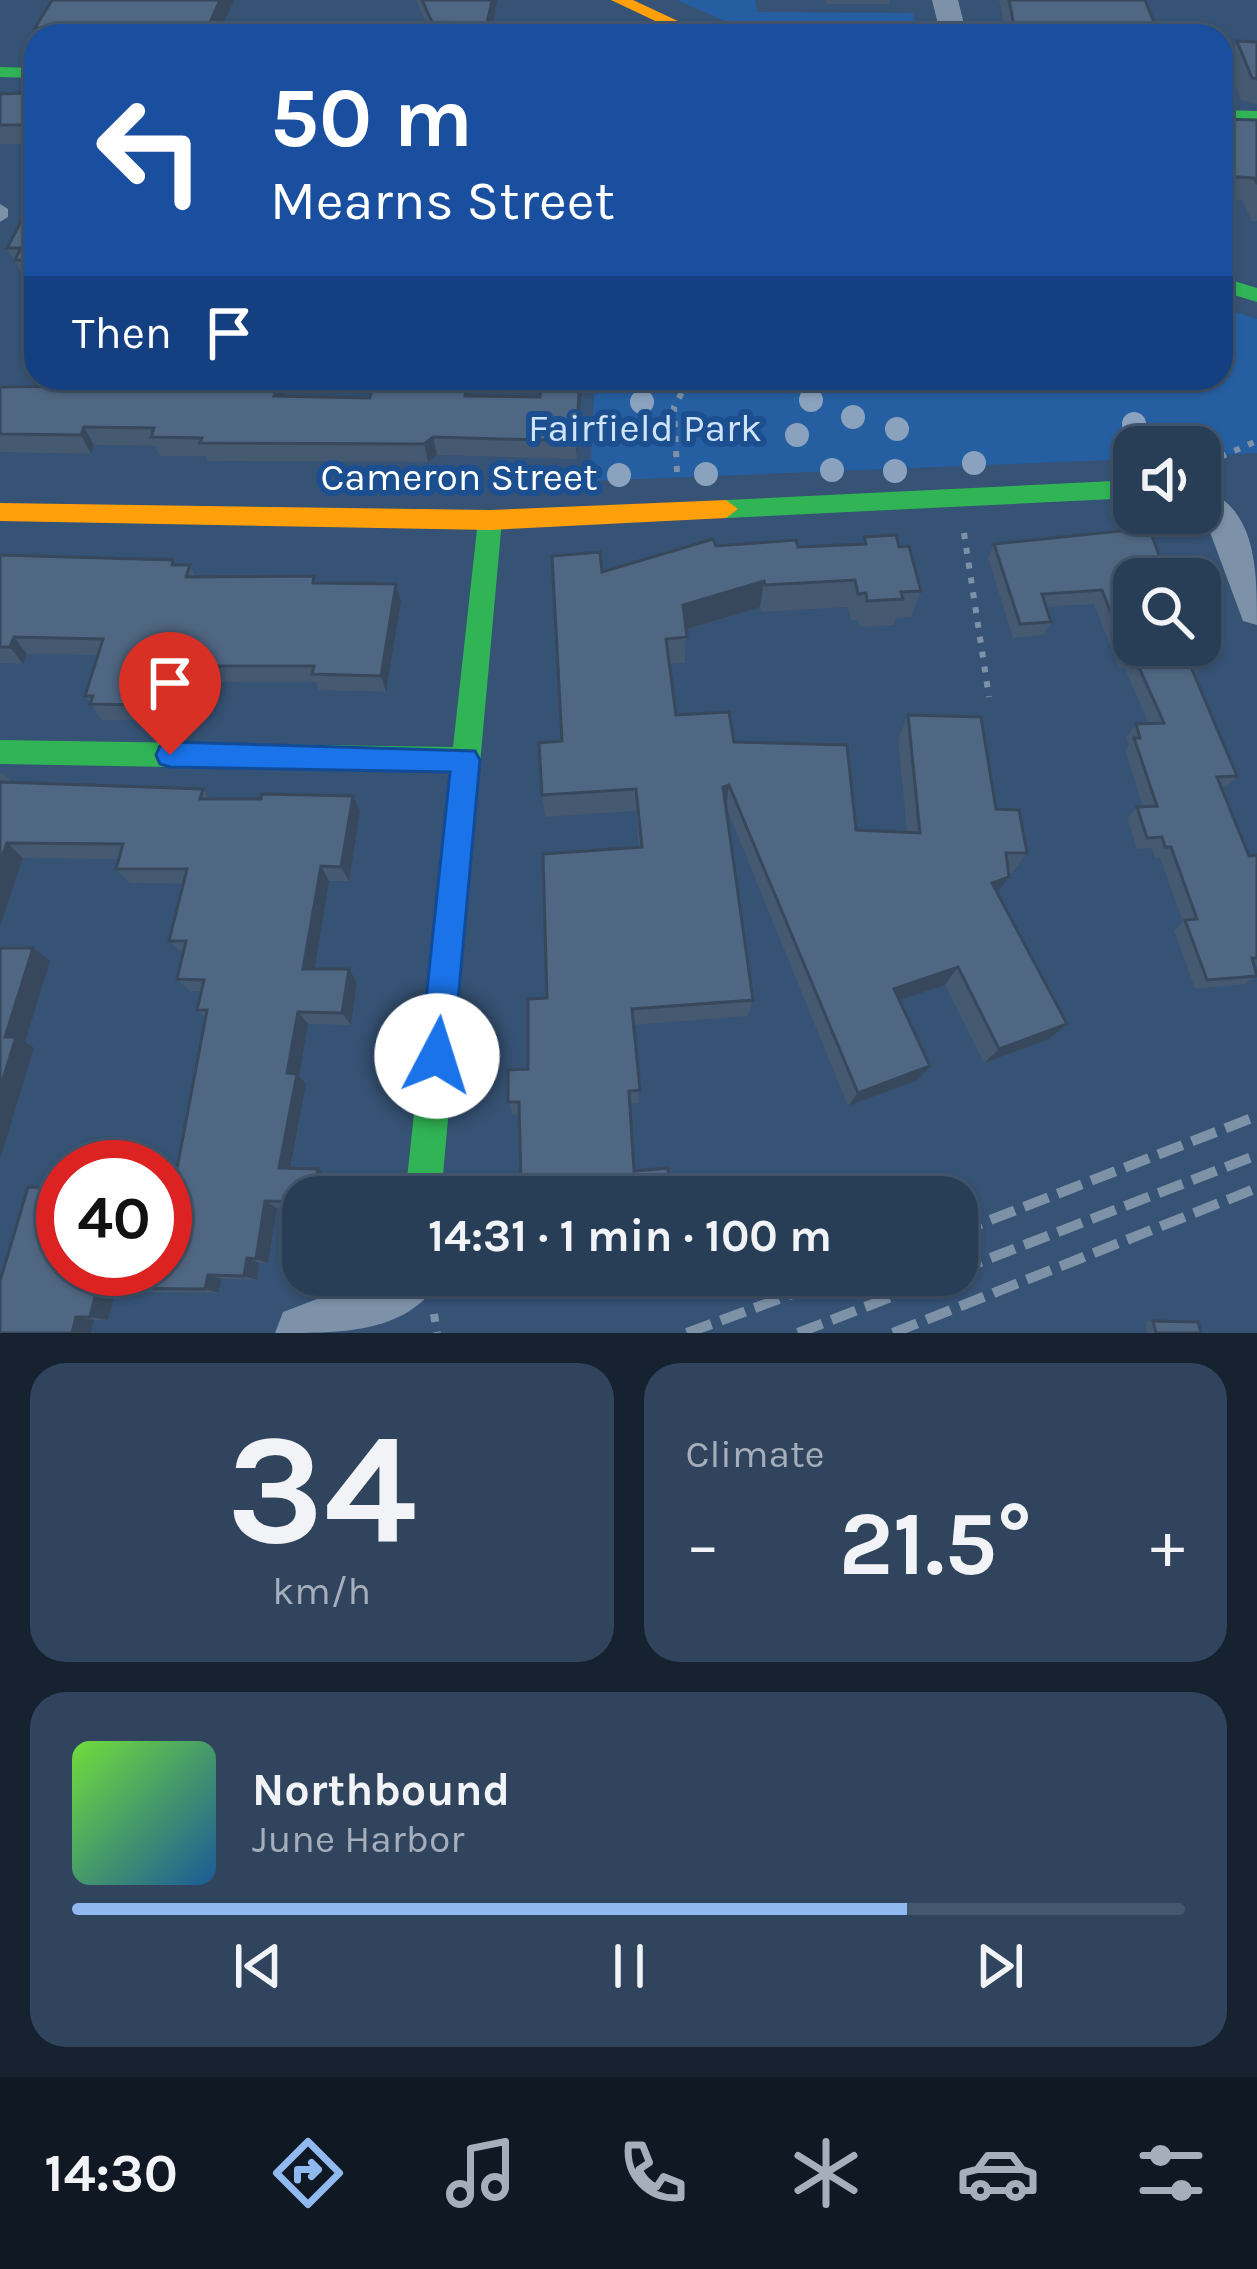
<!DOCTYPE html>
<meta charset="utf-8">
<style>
:root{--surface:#283e57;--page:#30455d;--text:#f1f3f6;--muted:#a5aeba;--line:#44576d;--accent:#90b9f0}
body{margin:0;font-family:Karla,sans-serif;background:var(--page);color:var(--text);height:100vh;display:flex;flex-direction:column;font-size:45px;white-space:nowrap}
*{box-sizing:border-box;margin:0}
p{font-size:39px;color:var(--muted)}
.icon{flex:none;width:66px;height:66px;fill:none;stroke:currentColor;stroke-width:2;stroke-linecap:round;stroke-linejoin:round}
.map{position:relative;height:1333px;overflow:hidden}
.sheet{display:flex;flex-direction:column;gap:30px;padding:30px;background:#162230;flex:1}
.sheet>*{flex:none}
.top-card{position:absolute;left:24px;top:24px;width:1209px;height:366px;border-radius:36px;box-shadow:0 3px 9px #0004,0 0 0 3px var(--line);background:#1a4fa0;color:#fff;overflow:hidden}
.fabs{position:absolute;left:1113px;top:426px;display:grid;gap:24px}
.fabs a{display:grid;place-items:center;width:108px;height:108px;border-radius:24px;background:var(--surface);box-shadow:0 3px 9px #0004,0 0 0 3px var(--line);font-size:60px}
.speed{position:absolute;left:36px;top:1140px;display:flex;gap:24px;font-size:60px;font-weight:700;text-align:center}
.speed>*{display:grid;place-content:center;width:156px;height:156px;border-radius:50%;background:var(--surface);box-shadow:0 3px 9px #0004,0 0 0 3px var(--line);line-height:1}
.speed .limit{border:18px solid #d22;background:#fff;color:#111}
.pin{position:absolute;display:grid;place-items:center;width:102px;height:102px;color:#fff;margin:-123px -51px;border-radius:50% 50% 50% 0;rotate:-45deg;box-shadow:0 0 12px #0007}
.pin .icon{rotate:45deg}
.me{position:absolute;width:132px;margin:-66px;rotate:5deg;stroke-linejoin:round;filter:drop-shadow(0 0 9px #0008)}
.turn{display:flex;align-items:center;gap:42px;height:252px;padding:0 48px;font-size:54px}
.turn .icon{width:156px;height:156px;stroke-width:2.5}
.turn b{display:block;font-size:84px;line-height:102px}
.then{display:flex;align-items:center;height:114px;padding:0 48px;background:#0003;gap:24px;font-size:45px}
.big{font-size:90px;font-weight:700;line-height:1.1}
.sheet .widget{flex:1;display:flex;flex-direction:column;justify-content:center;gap:18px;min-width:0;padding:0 42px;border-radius:36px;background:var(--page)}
.sheet .dial{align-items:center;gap:0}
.dial b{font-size:156px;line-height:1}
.song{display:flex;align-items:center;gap:36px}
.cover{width:144px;height:144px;border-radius:18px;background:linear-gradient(135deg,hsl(100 70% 55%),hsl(210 70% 35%))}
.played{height:12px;border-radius:6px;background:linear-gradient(90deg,var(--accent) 75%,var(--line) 75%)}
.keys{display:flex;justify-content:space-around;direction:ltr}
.heat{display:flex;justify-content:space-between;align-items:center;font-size:66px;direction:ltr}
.sheet .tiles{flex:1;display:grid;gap:30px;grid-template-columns:1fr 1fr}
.widget:last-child{grid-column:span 2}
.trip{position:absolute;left:282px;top:1176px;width:696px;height:120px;border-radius:36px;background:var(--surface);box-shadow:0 3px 9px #0004,0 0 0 3px var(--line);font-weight:700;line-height:120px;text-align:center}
.menu{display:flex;height:192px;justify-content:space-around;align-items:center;background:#101923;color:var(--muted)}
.menu .icon{width:84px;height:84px}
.menu .current{color:var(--accent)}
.menu b{font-size:54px;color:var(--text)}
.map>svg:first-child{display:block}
.green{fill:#265fa1}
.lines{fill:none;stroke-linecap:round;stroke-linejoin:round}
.path-far1{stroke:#7d92a8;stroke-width:6;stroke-dasharray:6 9;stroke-linecap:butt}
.path{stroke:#7d92a8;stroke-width:8;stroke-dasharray:8 10;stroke-linecap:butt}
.lane{fill:#7d92a8;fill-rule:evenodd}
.street{fill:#7d92a8;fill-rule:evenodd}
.fast{fill:#30b455;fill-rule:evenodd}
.slow{fill:#ff9f0a;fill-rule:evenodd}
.rail{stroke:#7e92a7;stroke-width:10;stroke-dasharray:26 10;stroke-linecap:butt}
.tree{fill:#8aa2be}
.wall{fill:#455971}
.shaded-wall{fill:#38485c}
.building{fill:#506783;stroke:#38485c;stroke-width:3}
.route{fill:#1a73e8;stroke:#114b97;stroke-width:3}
.labels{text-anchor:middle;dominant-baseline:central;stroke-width:12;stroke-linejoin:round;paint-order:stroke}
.park-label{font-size:39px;fill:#cfe3fa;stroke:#1b4f8f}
.street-label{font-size:39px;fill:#fff;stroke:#1b4f8f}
</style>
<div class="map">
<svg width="1257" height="1333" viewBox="0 0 1257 1333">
<rect width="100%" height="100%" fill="#365274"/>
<!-- green -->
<g class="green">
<path d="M 677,0 L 755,0 L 757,12 L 913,13 L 918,36 L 759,36 Z"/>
<path d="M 1221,307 L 1257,319 L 1257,453 L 1200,456 L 1200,447 L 1134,447 L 1134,459 L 590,481 L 595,378 L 1221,378 Z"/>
</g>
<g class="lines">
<!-- path-far1 -->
<g class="path-far1">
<path d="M 1212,469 L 1220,457 L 1257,441"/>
<path d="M 677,472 L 674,407 L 690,378"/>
<path d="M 964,533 L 989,697"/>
</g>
<!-- path -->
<path class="path" d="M 434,1314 L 437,1333"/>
<!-- lane -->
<path class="lane" d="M 0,204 L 8,209 L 8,217 L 0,222 Z"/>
<!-- street -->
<g class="street">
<path d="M 932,0 L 958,0 L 967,36 L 941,36 Z"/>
<path d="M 1200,487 C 1257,507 1257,569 1257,625 L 1243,621 L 1207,524 L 1189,513 L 1200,513 Z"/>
<path d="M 380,1275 L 443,1275 C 410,1333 348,1333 275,1333 L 283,1312 Z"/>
</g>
<!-- fast -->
<g class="fast">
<path d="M 0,67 L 36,68 L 36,78 L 0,77 Z"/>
<path d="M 1221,110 L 1257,111 L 1257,123 L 1221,122 Z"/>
<path d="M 1221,277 L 1257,288 L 1257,302 L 1221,291 Z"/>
<path d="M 1134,480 L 1134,498 L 726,518 L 714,509 L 726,500 Z"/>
<path d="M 490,510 L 502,520 L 441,1197 L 405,1197 L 451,772 L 0,764 L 0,740 L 453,747 L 478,520 Z"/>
</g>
<!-- slow -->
<g class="slow">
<path d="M 611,0 L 633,0 L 710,36 L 687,36 Z"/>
<path d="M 726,500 L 738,509 L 726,518 L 490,530 L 0,521 L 0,503 L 490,510 Z"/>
</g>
<!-- rail -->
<g class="rail">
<path d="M 957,1233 L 1257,1116"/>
<path d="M 957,1271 L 1257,1155"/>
<path d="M 687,1333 L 844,1275"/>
<path d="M 798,1333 L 948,1275"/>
<path d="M 893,1333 L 1257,1188"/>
</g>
</g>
<!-- trees -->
<g class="tree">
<circle cx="811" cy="400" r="12"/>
<circle cx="642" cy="402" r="12"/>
<circle cx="853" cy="417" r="12"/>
<circle cx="1134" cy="424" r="12"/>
<circle cx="897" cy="429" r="12"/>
<circle cx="797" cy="435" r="12"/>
<circle cx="974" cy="463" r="12"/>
<circle cx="832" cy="470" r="12"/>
<circle cx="895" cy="471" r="12"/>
<circle cx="706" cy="474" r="12"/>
<circle cx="619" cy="475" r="12"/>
</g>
<!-- wall -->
<g class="wall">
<path d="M 234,0 L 218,36 L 39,36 L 35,28 Z"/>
<path d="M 416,0 L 497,0 L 491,36 L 432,36 Z"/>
<path d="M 826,0 L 890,0 L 889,4 L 827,4 Z"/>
<path d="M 999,0 L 1145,0 L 1156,27 L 1196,36 L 1007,36 Z"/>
<path d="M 1237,41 L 1257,42 L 1257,104 L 1241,100 L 1227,63 Z"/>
<path d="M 36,85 L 36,144 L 0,144 L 0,94 L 26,93 Z"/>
<path d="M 1221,119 L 1257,120 L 1257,221 L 1252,221 L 1242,200 L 1221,199 Z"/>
<path d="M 36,193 L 36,279 L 25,279 L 7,248 Z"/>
<path d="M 82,378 L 147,378 L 143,389 L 208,390 L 212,378 L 290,378 L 285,396 L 370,398 L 374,378 L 473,378 L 471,396 L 540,397 L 580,378 L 577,459 L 437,455 L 428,462 L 208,461 L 206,456 L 160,456 L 155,446 L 94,445 L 91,454 L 0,452 L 0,387 L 79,386 Z"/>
<path d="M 1149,528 L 1202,666 L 1195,676 L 1237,776 L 1226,787 L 1222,788 L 1249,856 L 1257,855 L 1257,966 L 1255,966 L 1257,976 L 1245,984 L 1195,989 L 1174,930 L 1183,922 L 1160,858 L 1155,858 L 1152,848 L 1137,849 L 1127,818 L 1137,807 L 1143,807 L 1125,750 L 1129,745 L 1126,737 L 1136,724 L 1149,724 L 1124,667 L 1119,668 L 1094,604 L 1046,607 L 1051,622 L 1044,635 L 1013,638 L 988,558 L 994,544 Z"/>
<path d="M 864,537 L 899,547 L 921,591 L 911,617 L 896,618 L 894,625 L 860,627 L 858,620 L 851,620 L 848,607 L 761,612 L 760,607 L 686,630 L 685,663 L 670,664 L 676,715 L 734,742 L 856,830 L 907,832 L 898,739 L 908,715 L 996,809 L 1027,853 L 1012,873 L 1009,873 L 997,893 L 1067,1024 L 1049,1039 L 984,1063 L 945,985 L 899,1000 L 930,1066 L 918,1080 L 848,1106 L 726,807 L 753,1000 L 748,1016 L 634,1025 L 639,1103 L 630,1104 L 521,1180 L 519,1114 L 513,1115 L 508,1102 L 528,1069 L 547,998 L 639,847 L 636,811 L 545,817 L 542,795 L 562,741 L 602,572 L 716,546 L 798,547 L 862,544 Z"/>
<path d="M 0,555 L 190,565 L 196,577 L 314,576 L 317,583 L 396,584 L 401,601 L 386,692 L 319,690 L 316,682 L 181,682 L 173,712 L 162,713 L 160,720 L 102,720 L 85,696 L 98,655 L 27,654 L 23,664 L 0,663 Z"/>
<path d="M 0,773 L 3,773 L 12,782 L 203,789 L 210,799 L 360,812 L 349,881 L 329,881 L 315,969 L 349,969 L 357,982 L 351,1025 L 308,1024 L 299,1076 L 306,1084 L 291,1168 L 318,1169 L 327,1176 L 325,1197 L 303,1197 L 303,1208 L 277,1208 L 268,1263 L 259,1263 L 257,1280 L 221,1279 L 219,1293 L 115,1292 L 108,1320 L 94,1320 L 91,1333 L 0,1333 L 63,1269 L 174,1184 L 206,1018 L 197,1010 L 201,991 L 190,991 L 177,979 L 183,954 L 169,941 L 183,884 L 130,883 L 116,869 L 119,859 L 23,858 L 0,927 Z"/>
<path d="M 1153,1321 L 1201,1333 L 1147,1333 L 1145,1322 Z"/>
</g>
<!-- shaded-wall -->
<g class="shaded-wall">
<path d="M 220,0 L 234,0 L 218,36 L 210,36 L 208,27 Z"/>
<path d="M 492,0 L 497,0 L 491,36 L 489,36 L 487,23 Z"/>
<path d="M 131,378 L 147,378 L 137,407 L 128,388 Z"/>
<path d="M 279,378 L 290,378 L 280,415 L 274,396 Z"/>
<path d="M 468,378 L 473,378 L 468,414 L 465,396 Z"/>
<path d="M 580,378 L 581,394 L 577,459 L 576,441 Z"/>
<path d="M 84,427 L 94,445 L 91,454 L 81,435 Z"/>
<path d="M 433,437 L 437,455 L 428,462 L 424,444 Z"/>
<path d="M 764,581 L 760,607 L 681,631 L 683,605 Z"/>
<path d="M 396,584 L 401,601 L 386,692 L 381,676 Z"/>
<path d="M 14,637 L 27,654 L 23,664 L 10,647 Z"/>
<path d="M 171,666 L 181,682 L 173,712 L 163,697 Z"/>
<path d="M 152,697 L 162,713 L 160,720 L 150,705 Z"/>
<path d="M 729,785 L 726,807 L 723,787 Z"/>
<path d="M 353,796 L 360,812 L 349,881 L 341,867 Z"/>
<path d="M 7,843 L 23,858 L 0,927 L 0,862 Z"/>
<path d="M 321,866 L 329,881 L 313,981 L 303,969 Z"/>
<path d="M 1009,877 L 995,896 L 992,883 Z"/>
<path d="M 33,948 L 50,961 L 25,1042 L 34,1048 L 0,1159 L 0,1089 L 5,1037 Z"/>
<path d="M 958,967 L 945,985 L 884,1005 L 894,989 Z"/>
<path d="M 349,969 L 357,982 L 351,1025 L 342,1013 Z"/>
<path d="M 298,1012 L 308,1024 L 299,1076 L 306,1084 L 289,1175 L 279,1168 L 287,1073 Z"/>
<path d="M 1067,1024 L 1049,1039 L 984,1063 L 999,1049 Z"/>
<path d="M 930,1066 L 918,1080 L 848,1106 L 858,1093 Z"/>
<path d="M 318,1169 L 327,1176 L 325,1197 L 314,1197 Z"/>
<path d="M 265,1201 L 277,1208 L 268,1263 L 256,1259 Z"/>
<path d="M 247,1258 L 259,1263 L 257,1280 L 244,1276 Z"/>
<path d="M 208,1275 L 221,1279 L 219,1293 L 205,1289 Z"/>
<path d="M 97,1288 L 115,1292 L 108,1320 L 90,1317 Z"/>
<path d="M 76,1317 L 94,1320 L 91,1333 L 72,1333 Z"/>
</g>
<!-- building -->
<g class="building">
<path d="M 52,0 L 220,0 L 208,27 L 35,28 Z"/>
<path d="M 422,0 L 492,0 L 487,23 L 432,22 Z"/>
<path d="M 1009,0 L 1145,0 L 1156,27 L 1193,28 L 1196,36 L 1016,36 Z"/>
<path d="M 1237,41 L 1257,42 L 1257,79 L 1252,78 Z"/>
<path d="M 30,85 L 36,85 L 36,125 L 0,125 L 0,94 L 26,93 Z"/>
<path d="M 1221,119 L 1257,120 L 1257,184 L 1254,178 L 1221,176 Z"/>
<path d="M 36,193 L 36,260 L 15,260 L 21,248 L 7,248 Z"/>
<path d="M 82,378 L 131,378 L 128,388 L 208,390 L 212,378 L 279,378 L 274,396 L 370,398 L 374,378 L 468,378 L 465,396 L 540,397 L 542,378 L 580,378 L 576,441 L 433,437 L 424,444 L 200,443 L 202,438 L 151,437 L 154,428 L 84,427 L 81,435 L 0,434 L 0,387 L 79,386 Z"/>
<path d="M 1149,528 L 1168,579 L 1134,579 L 1134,645 L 1194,645 L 1202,666 L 1191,667 L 1237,776 L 1217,777 L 1249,856 L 1257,855 L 1257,958 L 1252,958 L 1257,976 L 1207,980 L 1185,920 L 1197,919 L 1171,847 L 1165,847 L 1162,837 L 1147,838 L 1137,807 L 1157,806 L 1134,738 L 1140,738 L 1136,724 L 1164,723 L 1133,654 L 1127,655 L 1102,590 L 1042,594 L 1051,622 L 1020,624 L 994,544 Z"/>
<path d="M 896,535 L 899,547 L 909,546 L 921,591 L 901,592 L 903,599 L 867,601 L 866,593 L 858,594 L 855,580 L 765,585 L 764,581 L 683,605 L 687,637 L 666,639 L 676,715 L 729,712 L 734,742 L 847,745 L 856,830 L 920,833 L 908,715 L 981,717 L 996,809 L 1019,810 L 1027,853 L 1006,853 L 1009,877 L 992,883 L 1067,1024 L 999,1049 L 958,967 L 894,989 L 930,1066 L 858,1093 L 729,785 L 723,787 L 753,1000 L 632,1009 L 640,1090 L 629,1091 L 634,1171 L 668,1168 L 670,1197 L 508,1197 L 507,1181 L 521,1180 L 519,1102 L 508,1102 L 508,1070 L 528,1069 L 528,999 L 547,998 L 543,854 L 642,847 L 636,789 L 542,795 L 539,743 L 562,741 L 552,556 L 600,552 L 602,572 L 713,539 L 716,546 L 796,540 L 798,547 L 866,544 L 864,537 Z"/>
<path d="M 0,555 L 173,560 L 172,565 L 190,565 L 186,577 L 314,576 L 313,583 L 396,584 L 381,676 L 312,674 L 314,666 L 171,666 L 163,697 L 152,697 L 150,705 L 90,704 L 93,696 L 85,696 L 103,639 L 14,637 L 10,647 L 0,647 Z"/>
<path d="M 0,782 L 203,789 L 200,799 L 261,799 L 262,794 L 353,796 L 341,867 L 321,866 L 303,969 L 349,969 L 342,1013 L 298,1012 L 287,1073 L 297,1074 L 279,1168 L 318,1169 L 314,1197 L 303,1197 L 303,1202 L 265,1201 L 256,1259 L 247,1258 L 244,1276 L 208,1275 L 205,1289 L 97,1288 L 90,1317 L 76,1317 L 72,1333 L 0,1333 L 0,1281 L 28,1187 L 63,1188 L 63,1269 L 165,1269 L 165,1184 L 174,1184 L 207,1010 L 197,1010 L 204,980 L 177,979 L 186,941 L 169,941 L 187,869 L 116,869 L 123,844 L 7,843 L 0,862 Z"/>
<path d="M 0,948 L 33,948 L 5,1037 L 16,1037 L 0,1089 Z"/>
<path d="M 1153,1321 L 1198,1322 L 1201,1333 L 1156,1333 Z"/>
</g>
<!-- route -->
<path class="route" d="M 170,742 L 475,751 L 480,760 L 453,1056 L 449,1068 L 437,1073 L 425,1068 L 420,1056 L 450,772 L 170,767 L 160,764 L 156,755 L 160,746 Z"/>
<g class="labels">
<!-- park labels -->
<g class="park-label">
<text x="645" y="428">Fairfield Park</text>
</g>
<!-- street labels -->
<g class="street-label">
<text x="459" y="477">Cameron Street</text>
</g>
</g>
</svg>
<div class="fabs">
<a><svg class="icon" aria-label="sound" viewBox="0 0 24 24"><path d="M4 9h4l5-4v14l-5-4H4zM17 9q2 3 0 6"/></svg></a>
<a><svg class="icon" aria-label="search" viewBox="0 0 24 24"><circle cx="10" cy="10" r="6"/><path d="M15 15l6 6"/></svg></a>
</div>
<div class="speed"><div class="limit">40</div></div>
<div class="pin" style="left:170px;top:755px;background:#d93025"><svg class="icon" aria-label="arrive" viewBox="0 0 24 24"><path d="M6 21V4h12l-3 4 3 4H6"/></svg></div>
<svg class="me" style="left:437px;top:1056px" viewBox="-20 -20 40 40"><circle r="19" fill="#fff"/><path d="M0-13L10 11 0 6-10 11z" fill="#1a73e8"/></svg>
<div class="trip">14:31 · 1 min · 100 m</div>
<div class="top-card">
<div class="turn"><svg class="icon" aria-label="left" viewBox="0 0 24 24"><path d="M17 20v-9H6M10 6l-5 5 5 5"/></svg><div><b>50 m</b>Mearns Street</div></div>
<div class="then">Then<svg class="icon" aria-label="arrive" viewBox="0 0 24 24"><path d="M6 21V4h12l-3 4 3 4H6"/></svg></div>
</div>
</div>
<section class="sheet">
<div class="tiles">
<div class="widget dial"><b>34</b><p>km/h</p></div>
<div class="widget"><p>Climate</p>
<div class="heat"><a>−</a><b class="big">21.5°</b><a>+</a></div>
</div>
<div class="widget">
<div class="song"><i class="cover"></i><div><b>Northbound</b><p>June Harbor</p></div></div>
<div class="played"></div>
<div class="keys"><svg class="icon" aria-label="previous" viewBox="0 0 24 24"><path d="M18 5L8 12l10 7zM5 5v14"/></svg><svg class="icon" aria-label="pause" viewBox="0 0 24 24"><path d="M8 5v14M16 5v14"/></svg><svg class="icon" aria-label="next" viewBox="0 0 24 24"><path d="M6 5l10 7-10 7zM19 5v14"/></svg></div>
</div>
</div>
</section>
<nav class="menu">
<b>14:30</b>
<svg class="icon current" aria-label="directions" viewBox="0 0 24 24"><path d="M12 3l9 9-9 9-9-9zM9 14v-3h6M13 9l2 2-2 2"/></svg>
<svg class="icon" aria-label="music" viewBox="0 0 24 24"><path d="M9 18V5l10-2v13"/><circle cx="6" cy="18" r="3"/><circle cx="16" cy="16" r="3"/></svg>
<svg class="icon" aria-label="phone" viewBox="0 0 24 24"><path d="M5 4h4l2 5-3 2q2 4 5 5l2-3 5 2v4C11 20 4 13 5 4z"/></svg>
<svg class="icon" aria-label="climate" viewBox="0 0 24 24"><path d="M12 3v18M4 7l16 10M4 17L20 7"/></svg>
<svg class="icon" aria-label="car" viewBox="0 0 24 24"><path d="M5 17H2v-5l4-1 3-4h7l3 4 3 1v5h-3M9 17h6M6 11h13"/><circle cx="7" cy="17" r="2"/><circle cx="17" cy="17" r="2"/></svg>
<svg class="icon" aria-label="filters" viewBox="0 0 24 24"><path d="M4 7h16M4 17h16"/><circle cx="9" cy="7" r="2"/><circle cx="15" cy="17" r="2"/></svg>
</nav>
